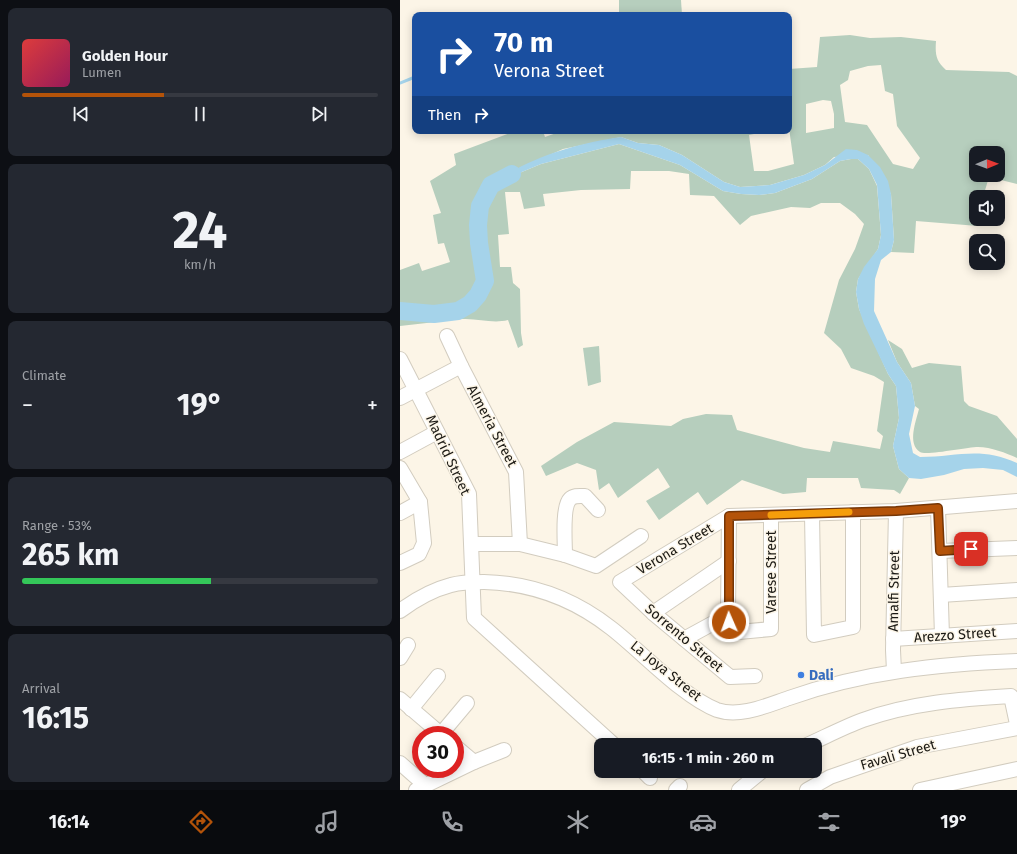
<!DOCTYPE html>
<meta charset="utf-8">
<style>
:root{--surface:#171b24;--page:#242831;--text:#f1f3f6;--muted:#9ea1a6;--line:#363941;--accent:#b45309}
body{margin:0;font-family:"Fira Sans",sans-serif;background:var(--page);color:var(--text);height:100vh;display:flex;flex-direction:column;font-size:15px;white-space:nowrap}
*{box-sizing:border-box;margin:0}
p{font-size:13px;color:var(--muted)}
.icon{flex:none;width:22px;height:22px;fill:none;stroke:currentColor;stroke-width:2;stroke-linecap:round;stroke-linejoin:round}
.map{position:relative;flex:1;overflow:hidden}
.details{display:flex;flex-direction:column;gap:8px;padding:8px;background:#0d0f14;width:400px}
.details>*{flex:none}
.top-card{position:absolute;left:12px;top:12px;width:380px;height:122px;border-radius:8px;box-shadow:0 2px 10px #0003;background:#1a4fa0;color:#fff;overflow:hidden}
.needle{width:26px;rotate:89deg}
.buttons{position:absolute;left:569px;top:146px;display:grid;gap:8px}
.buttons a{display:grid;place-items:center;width:36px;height:36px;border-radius:8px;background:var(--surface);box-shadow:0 2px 10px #0003;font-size:20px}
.speed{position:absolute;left:12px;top:726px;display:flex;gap:8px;font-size:20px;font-weight:700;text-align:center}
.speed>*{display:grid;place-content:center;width:52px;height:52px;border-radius:50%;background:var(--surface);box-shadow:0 2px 10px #0003;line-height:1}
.speed .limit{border:6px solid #d22;background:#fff;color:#111}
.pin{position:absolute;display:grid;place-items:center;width:34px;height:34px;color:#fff;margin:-17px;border-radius:8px;box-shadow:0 2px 6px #0006}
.me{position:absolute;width:44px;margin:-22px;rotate:358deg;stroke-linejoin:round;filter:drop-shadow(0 0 3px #0008)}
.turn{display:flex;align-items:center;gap:14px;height:84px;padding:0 16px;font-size:18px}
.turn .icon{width:52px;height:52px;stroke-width:2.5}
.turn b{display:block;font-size:28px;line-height:34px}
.then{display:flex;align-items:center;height:38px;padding:0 16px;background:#0003;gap:8px;font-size:15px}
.big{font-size:30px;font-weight:700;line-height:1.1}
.details .card{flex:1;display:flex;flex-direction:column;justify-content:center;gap:6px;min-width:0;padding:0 14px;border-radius:8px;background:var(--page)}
.details .dial{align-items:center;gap:0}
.dial b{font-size:52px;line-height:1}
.song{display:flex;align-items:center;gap:12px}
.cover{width:48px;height:48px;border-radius:6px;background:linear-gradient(135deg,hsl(0 70% 55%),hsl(330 70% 35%))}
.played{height:4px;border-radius:2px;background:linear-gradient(90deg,var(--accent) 40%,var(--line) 40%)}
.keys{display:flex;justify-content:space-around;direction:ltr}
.heat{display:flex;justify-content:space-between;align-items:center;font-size:22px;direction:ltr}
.charge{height:6px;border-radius:3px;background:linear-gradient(90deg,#34c759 53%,var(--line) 0)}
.trip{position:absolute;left:194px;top:738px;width:228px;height:40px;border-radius:8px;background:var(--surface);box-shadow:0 2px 10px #0003;font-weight:700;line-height:40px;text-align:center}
.tabs{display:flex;height:64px;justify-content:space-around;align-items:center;background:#090b0e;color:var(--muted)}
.tabs .icon{width:28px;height:28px}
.tabs .active{color:var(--accent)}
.tabs b{font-size:18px;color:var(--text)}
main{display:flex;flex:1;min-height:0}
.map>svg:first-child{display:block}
.green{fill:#b6cebd;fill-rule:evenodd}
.water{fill:#a5d3ea}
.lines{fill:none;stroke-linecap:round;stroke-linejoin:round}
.stream{stroke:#a5d3ea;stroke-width:3}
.river{stroke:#a5d3ea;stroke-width:18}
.minor-casing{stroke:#d2ccbf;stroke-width:16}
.minor{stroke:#fff;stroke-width:14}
.route-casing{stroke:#753606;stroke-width:10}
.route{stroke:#b45309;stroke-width:7}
.slow{stroke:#f59e0b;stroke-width:7}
.shop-dot{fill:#3f7fe0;stroke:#fcf5e7;stroke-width:1.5}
.labels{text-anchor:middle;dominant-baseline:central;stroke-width:3;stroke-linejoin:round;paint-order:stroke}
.street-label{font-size:14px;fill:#1b1914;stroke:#fcf5e7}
.shop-label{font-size:14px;font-weight:bold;fill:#366cbe;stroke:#fcf5e7;text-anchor:start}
</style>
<main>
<section class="details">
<div class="card">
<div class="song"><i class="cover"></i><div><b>Golden Hour</b><p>Lumen</p></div></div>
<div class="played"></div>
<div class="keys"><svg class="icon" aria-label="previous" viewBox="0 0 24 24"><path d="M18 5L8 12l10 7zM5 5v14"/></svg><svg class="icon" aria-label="pause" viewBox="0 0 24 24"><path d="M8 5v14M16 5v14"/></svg><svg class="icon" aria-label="next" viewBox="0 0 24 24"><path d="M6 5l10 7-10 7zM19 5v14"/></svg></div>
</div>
<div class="card dial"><b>24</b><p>km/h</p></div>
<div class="card"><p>Climate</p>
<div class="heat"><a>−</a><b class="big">19°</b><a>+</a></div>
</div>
<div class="card"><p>Range · 53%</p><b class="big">265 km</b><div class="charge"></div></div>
<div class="card"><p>Arrival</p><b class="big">16:15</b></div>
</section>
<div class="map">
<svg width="617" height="790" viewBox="0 0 617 790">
<rect width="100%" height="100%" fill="#fcf5e7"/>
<!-- green -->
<g class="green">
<path d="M 219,0 L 281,0 L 282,15 L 219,15 Z"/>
<path d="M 450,35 L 470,38 L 501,37 L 536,41 C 535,55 536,61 546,70 L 609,72 L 617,76 L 617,184 L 589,177 L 583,197 L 576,197 L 576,219 L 579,219 L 578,226 L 516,221 L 514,253 L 491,252 L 494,240 L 491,194 L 468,155 L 434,157 L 425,165 L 404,175 L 370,185 L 340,187 L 324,182 L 282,155 L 259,145 L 238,143 L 221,137 L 163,149 L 101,177 L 93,184 L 141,164 L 219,144 L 280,165 L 323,191 L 341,194 L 359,195 L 375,193 L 412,179 L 440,161 L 451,159 L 458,159 L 469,169 L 477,186 L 481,235 L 478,249 L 458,279 L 456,292 L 459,309 L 488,374 L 496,386 L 499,418 L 493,446 L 499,469 L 509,478 L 500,494 L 494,490 L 461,488 L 458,478 L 407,478 L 406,492 L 383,494 L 342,480 L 307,505 L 298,492 L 259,520 L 246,501 L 270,487 L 258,468 L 218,498 L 209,483 L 199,490 L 196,470 L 177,463 L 146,476 L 141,466 L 177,442 L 214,422 L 271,426 L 283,419 L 306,414 L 332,415 L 337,430 L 404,448 L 430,452 L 433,441 L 480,449 L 483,436 L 477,431 L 484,382 L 474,376 L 451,368 L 441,349 L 424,333 L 439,280 L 455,249 L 464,224 L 455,214 L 440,203 L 421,203 L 410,208 L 391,207 L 351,216 L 340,225 L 314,196 L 290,195 L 289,174 L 269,171 L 231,171 L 230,189 L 181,190 L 143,194 L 145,206 L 124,209 L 120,192 L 105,192 L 109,234 L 98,235 L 100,267 L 111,267 L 113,283 L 120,289 L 121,333 L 123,345 L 118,348 L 108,320 C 92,324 78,318 62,319 C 41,321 21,324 0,326 L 0,270 L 19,263 L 22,271 L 50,262 L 44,243 L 38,244 L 33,215 L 41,213 L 30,181 L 56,165 L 54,154 L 115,131 L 143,131 L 145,137 L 162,131 L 369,131 L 349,135 L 354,171 L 368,171 L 394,164 L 389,128 L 389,69 L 417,67 L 420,37 ZM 481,65 L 485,91 L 493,94 L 497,126 L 520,158 L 513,169 L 493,164 L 467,125 L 445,122 L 440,85 L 448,80 L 450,71 L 468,66 ZM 423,100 L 431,101 L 434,114 L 434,128 L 406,133 L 406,104 ZM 576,153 L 598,153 L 598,175 L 576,175 Z"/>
<path d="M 488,340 L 502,349 L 512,368 L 529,363 L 561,366 L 564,401 L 569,406 L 597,416 L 617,439 L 617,458 C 606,453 591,447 578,447 C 567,447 526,456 520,452 C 507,444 516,421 519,409 L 515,406 L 511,383 L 497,362 Z"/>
<path d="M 199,346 L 201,382 L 188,386 L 183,348 Z"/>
</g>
<!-- water -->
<path class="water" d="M 221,137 L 238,143 L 259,145 L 282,155 L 324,182 L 340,187 L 370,185 L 404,175 L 425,165 L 446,149 L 457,150 L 468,155 L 480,167 L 488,181 L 491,194 L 494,240 L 491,252 L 481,260 L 475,279 L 474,311 L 497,362 L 511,383 L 515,406 L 509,434 L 513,453 L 520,457 C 557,457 580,446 617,463 L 617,477 L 603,470 L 583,468 L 564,469 L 544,475 L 521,479 L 509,478 L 499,469 L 493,446 L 499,418 L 496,386 L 488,374 L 464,324 L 459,309 L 456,292 L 458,279 L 464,267 L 478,249 L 481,235 L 477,185 L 469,169 L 458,159 L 451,159 L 440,161 L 412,179 L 375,193 L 359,195 L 341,194 L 323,191 L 280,165 L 219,144 L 141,164 L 91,185 C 126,158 178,143 221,137 Z"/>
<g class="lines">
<!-- stream -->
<path class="stream" d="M 0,83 L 15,77"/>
<!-- river -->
<path class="river" d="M 0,311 L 34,314 L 58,311 L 70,304 L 78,295 L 85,281 L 79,243 L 78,225 L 80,206 L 91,185 L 112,174"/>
<!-- minor casing -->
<g class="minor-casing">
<g id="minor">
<path d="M 47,336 L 61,366 L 116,472 L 120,544"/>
<path d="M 0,359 L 69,494 L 74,618 L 214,745"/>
<path d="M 0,398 L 61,366"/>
<path d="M 0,452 L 37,432"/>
<path d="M 0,468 L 20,502 L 24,543 L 19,554 L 0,563"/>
<path d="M 538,508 L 542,636"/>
<path d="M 0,513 L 20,502"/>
<path d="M 412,514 L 414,635 L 453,627 L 453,512"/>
<path d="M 329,516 L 328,615 L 331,628 L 339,632 L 371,629 L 371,515"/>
<path d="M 72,544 L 120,544 L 165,555 L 196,566 L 241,536"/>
<path d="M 540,551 L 617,548"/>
<path d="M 165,555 C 165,543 162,507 170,499 C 174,495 180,496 185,496 L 198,510"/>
<path d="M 541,595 L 617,590"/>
<path d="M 0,611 C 16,599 32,590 51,585 C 61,582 73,582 84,582 C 131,583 174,599 211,628 C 241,651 283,697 317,710 C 340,718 368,705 389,698 C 462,672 539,664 617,661"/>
<path d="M 253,613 L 329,561"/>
<path d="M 284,639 L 328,615"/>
<path d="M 493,639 L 617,631"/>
<path d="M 0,658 L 8,645"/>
<path d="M 494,671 L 493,650 L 496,511"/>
<path d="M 355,676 L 330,677 L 253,613 L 220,582 L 329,516 L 496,511 L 617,501"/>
<path d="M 0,699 L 42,735"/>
<path d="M 11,709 L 38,676"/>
<path d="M 41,734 L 67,703"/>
<path d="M 407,745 C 425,737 444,727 463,720 C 510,703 561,699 611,696 L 617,724"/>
<path d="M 55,746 L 74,762"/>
<path d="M 0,763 L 25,785"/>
<path d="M 243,771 L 250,778"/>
<path d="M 16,790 L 74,762 L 104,750"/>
<path d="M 276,790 L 280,786"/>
<path d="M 339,790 L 362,771"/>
<path d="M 407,790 L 430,777 L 517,747 L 617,728"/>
<path d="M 520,790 L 617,769"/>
</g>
</g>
<!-- minor -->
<use href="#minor" class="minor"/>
</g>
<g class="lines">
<!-- route casing -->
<g class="route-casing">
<path id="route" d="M 329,622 L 329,516 L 496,511 L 538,508 L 540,551 L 571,549"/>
</g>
<!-- route -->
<use href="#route" class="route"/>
<!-- slow -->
<path class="slow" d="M 371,515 L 449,512"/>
</g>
<!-- markers -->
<circle class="shop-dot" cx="401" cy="675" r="4"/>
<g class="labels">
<!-- street labels -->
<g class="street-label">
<text transform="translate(92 426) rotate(62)">Almeria Street</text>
<text transform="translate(48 455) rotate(65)">Madrid Street</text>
<text transform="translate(275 549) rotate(-31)">Verona Street</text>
<text transform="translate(371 572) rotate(-90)">Varese Street</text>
<text transform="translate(494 591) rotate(-89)">Amalfi Street</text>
<text transform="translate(555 635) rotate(-4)">Arezzo Street</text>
<text transform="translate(284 638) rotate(40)">Sorrento Street</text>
<text transform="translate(266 671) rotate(39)">La Joya Street</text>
<text transform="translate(498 755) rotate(-16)">Favali Street</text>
</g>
<!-- shop labels -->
<g class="shop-label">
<text x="409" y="675">Dali</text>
</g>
</g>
</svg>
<div class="buttons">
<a><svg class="needle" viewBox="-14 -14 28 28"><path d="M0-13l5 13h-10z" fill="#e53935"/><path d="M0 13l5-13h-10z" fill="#9ea1a6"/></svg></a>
<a><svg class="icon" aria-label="sound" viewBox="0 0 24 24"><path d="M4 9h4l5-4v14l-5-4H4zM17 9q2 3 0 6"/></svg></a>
<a><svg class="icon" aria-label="search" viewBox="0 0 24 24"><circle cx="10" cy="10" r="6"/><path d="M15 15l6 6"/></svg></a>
</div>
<div class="speed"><div class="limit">30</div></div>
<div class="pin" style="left:571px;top:549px;background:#d93025"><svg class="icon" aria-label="arrive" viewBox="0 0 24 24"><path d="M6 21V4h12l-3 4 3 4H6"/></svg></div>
<svg class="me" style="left:329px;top:622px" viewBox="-20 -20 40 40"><circle r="17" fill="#b45309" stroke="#fff" stroke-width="3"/><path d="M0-11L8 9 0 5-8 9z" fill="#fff"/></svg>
<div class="trip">16:15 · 1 min · 260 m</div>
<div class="top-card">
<div class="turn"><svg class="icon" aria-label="right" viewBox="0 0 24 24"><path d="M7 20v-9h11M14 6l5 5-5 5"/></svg><div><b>70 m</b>Verona Street</div></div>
<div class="then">Then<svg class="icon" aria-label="right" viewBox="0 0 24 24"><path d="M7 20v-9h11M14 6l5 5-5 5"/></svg></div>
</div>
</div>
</main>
<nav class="tabs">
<b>16:14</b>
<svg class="icon active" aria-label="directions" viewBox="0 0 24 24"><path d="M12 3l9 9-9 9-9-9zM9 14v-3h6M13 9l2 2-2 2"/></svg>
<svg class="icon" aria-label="music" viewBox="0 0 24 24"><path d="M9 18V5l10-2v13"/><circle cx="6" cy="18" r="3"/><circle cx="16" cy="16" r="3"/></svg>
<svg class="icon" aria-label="phone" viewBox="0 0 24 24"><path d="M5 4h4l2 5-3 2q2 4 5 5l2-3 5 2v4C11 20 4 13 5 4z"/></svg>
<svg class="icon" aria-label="climate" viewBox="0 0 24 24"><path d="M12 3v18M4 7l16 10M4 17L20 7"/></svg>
<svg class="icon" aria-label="car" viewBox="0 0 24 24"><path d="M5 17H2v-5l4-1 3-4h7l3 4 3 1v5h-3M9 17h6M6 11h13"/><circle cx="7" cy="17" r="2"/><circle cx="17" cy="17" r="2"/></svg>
<svg class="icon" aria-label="filters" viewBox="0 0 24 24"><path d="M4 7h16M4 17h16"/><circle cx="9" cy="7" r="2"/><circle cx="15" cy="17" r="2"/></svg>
<b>19°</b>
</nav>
